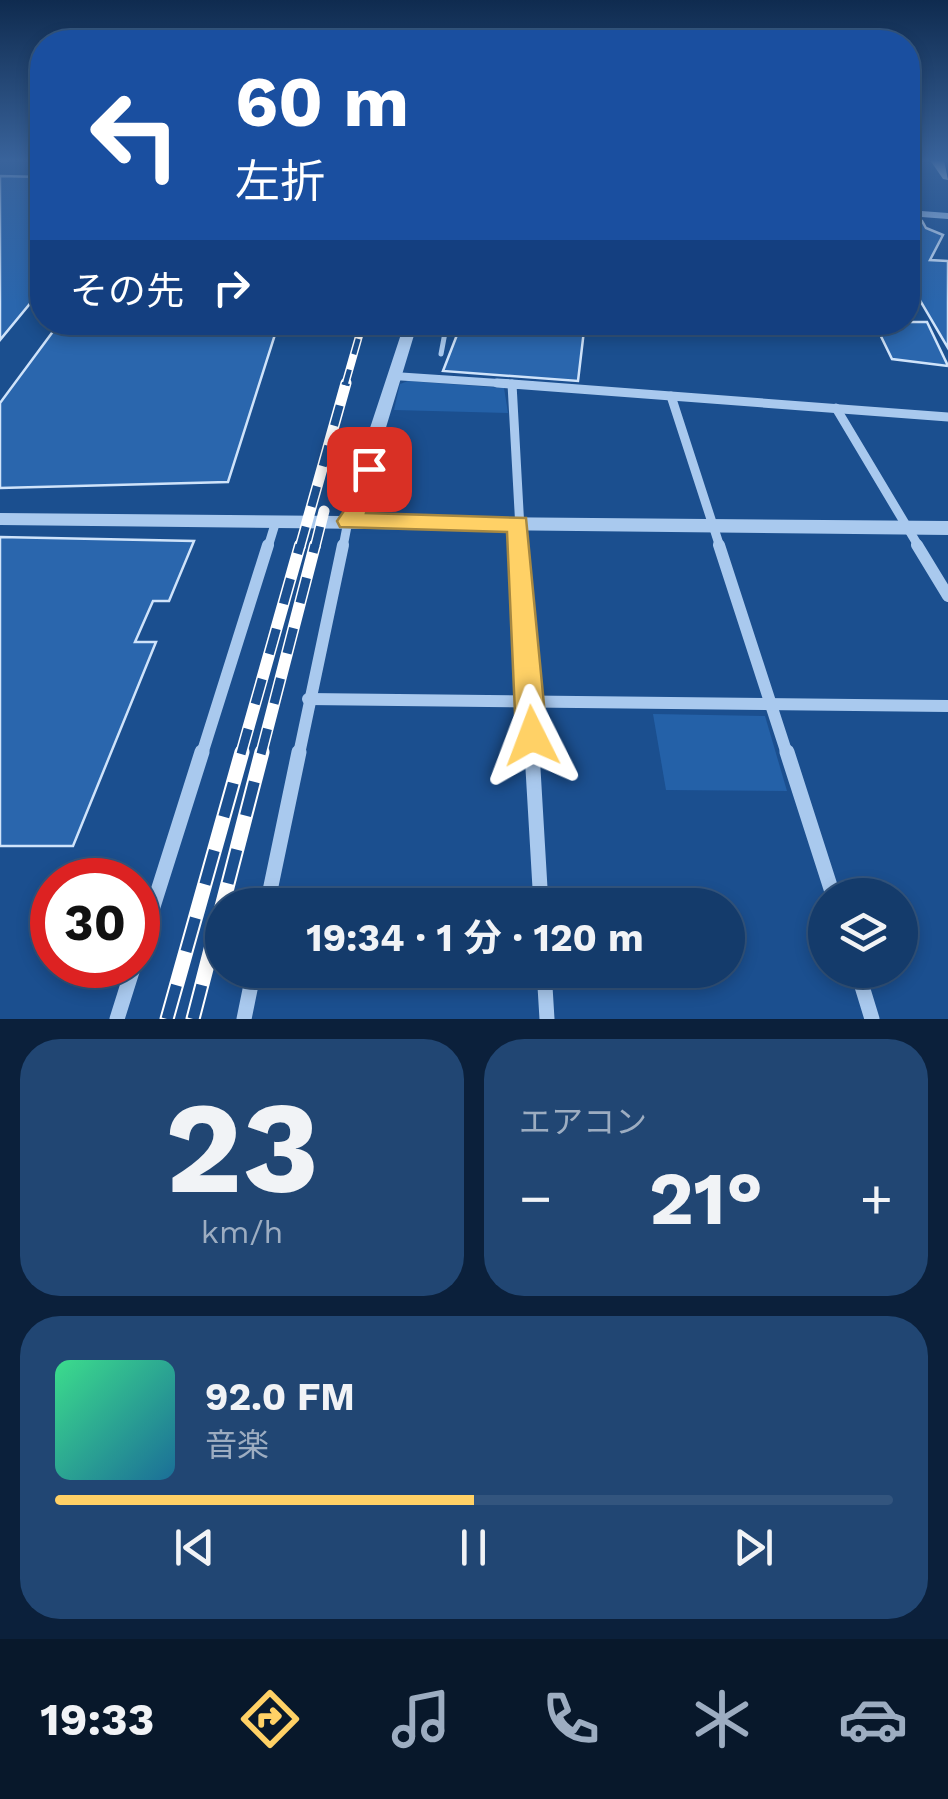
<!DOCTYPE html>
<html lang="ja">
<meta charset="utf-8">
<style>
:root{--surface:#143b6b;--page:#214673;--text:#f1f3f6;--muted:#9dadc1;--line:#33557e;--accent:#ffd166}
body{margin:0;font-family:"Work Sans","Noto Sans JP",sans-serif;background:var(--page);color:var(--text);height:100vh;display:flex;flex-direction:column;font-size:38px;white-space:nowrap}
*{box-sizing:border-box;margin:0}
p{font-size:32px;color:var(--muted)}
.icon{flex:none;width:55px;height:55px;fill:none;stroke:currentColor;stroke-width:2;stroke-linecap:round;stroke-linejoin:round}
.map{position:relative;height:1019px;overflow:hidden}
.side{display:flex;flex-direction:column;gap:20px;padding:20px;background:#0b203b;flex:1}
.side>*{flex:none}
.top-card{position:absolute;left:30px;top:30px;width:890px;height:305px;border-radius:40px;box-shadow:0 5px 15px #0003,0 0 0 2px var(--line);background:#1a4fa0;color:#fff;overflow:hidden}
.fabs{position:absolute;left:808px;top:878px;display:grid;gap:20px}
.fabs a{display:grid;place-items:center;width:110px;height:110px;border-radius:50%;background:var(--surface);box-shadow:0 5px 15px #0003,0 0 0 2px var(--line);font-size:50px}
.speed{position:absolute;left:30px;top:858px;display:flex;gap:20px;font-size:50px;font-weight:700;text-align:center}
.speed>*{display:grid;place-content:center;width:130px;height:130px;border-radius:50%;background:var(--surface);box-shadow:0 5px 15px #0003,0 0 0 2px var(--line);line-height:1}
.speed .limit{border:15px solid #d22;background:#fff;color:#111}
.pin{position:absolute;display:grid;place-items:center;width:85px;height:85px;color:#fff;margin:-42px;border-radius:20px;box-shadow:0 5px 15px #0006}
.me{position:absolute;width:110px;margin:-55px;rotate:357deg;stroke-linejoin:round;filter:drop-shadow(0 0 8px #0008)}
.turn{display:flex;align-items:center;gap:35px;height:210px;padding:0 40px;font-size:45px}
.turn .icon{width:130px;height:130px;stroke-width:2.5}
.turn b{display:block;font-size:70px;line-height:85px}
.then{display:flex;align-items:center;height:95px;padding:0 40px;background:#0003;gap:20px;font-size:38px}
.big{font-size:75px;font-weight:700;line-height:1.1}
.side .card{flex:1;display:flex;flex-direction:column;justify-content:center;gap:15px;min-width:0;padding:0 35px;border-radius:40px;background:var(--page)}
.side .dial{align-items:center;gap:0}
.dial b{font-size:130px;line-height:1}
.song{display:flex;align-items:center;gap:30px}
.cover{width:120px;height:120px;border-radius:15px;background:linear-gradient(135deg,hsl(150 70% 55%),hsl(200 70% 35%))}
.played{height:10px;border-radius:5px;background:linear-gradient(90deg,var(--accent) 50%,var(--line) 50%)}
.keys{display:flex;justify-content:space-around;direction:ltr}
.heat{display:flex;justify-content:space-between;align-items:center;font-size:55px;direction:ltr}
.side .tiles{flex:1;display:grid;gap:20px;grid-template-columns:1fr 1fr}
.card:last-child{grid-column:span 2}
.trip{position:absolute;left:205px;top:888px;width:540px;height:100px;border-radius:50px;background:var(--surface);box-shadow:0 5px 15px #0003,0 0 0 2px var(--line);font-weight:700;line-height:100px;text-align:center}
.tab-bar{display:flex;height:160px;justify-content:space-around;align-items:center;background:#08182b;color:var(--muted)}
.tab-bar .icon{width:70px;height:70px}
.tab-bar .active{color:var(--accent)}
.tab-bar b{font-size:45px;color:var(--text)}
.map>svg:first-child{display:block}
.green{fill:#2461a8}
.building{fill:#2a66ad;stroke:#cfe3fa;stroke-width:2.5}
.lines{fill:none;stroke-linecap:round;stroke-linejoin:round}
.service{stroke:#a9c9ee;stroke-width:5}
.minor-far3{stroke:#a9c9ee;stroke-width:8}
.minor-far2{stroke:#a9c9ee;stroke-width:9}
.minor-far1{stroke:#a9c9ee;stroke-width:12}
.minor{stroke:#a9c9ee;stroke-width:15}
.tertiary{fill:#a9c9ee;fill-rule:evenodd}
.trunk{fill:#f8faff;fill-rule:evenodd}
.rail-far3-casing{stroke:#fff;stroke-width:8}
.rail-far2-casing{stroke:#fff;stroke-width:11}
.rail-far1-casing{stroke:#fff;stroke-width:12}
.rail-casing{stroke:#fff;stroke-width:15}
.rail-far3{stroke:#1b4f8f;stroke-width:5;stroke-dasharray:16;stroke-linecap:butt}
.rail-far2{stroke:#1b4f8f;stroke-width:8;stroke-dasharray:21;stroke-linecap:butt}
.rail-far1{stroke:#1b4f8f;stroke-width:9;stroke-dasharray:26;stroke-linecap:butt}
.rail{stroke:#1b4f8f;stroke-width:11;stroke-dasharray:35;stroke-linecap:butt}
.route{fill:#ffd166;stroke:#a68842;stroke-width:2.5}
</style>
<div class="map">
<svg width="948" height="1019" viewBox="0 0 948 1019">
<rect width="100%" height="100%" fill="#1b4f8f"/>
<!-- green -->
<g class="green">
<path d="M 408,381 L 504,388 L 508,413 L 394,410 L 400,384 Z"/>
<path d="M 653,714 L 765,716 L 787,791 L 666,790 Z"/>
</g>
<!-- building -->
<g class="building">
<path d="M 0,176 L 42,177 L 42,289 L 0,340 Z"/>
<path d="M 908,220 L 922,221 L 926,228 L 943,235 L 930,260 L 948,261 L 948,348 L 914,290 L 908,302 Z"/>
<path d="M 60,322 L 279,322 L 228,482 L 0,488 L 0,403 Z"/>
<path d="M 462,322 L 585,322 L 578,381 L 443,371 Z"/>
<path d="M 874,322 L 927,322 L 948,366 L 892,359 Z"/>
<path d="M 0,537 L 194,541 L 169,601 L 153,601 L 135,642 L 156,642 L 73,846 L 0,846 Z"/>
</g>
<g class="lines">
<!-- service -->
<path class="service" d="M 441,354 L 447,322"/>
<!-- minor-far3 -->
<g class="minor-far3">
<path d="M 394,376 L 512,384"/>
<path d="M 512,385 L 531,385"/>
</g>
<!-- minor-far2 -->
<g class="minor-far2">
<path d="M 497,383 L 512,384"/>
<path d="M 671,396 L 720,547"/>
<path d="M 836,408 L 919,547"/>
<path d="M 268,547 L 276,521"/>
<path d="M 343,547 L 348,521"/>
<path d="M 521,547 L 512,384 L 948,417"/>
</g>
<!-- minor-far1 -->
<g class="minor-far1">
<path d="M 521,545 L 533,754"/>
<path d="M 719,545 L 787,754"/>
<path d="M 917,545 L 948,596"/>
<path d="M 308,699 L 948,706"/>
<path d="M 202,754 L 268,545"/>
<path d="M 299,754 L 343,545"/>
</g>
<!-- minor -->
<g class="minor">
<path d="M 532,752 L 541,905"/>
<path d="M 787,752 L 833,895"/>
<path d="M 267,905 L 299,752"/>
<path d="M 138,954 L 202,752"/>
<path d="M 544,970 L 547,1019"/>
<path d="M 857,970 L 872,1019"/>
<path d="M 117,1019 L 134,965"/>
<path d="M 244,1019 L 254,970"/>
</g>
<!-- tertiary -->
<g class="tertiary">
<path d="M 908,210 L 948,213 L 948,219 L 908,216 Z"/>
<path d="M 405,322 L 418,322 L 384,434 L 370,504 L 361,516 L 948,521 L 948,535 L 0,525 L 0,513 L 342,516 L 353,503 L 368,434 Z"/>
</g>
<!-- trunk -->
<path class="trunk" d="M 930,160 L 944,160 L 948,180 L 943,179 Z"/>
<!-- rail-far3 casing -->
<g class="rail-far3-casing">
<path id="rail-far3" d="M 345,385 L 363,322"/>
</g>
<!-- rail-far2 casing -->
<g class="rail-far2-casing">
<g id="rail-far2">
<path d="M 300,547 L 346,383"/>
<path d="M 315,547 L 324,511"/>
</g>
</g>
<!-- rail-far1 casing -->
<g class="rail-far1-casing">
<g id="rail-far1">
<path d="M 241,754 L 300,545"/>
<path d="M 261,754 L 315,545"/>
</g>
</g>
<!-- rail casing -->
<g class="rail-casing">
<g id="rail">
<path d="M 167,1019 L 242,752"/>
<path d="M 193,1019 L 262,752"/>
</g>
</g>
<!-- rail-far3 -->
<use href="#rail-far3" class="rail-far3"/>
<!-- rail-far2 -->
<use href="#rail-far2" class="rail-far2"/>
<!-- rail-far1 -->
<use href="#rail-far1" class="rail-far1"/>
<!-- rail -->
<use href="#rail" class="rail"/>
</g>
<!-- sky -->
<linearGradient id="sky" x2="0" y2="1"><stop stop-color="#0f2b4f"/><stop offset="0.53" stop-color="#39639b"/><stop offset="1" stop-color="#39639b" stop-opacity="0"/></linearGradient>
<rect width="948" height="303" fill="url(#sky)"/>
<!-- route -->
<path class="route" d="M 369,462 L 379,469 L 366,513 L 526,518 L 547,736 L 542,746 L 532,750 L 521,746 L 516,736 L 507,532 L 340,527 L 337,521 L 350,502 L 358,469 Z"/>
</svg>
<div class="fabs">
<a><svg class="icon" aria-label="layers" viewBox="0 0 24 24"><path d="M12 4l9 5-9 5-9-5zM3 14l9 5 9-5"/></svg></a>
</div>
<div class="speed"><div class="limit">30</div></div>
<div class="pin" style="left:369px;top:469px;background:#d93025"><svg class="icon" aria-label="arrive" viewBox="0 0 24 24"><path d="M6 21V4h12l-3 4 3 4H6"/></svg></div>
<svg class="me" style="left:532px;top:736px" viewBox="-20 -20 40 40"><path d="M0-17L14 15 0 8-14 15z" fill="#ffd166" stroke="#fff" stroke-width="4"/></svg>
<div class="trip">19:34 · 1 分 · 120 m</div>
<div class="top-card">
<div class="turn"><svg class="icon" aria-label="left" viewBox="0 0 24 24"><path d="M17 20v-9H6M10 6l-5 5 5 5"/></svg><div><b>60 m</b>左折</div></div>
<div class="then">その先<svg class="icon" aria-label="right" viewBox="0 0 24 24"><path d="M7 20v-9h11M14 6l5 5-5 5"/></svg></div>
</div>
</div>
<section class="side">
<div class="tiles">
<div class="card dial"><b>23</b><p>km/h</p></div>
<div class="card"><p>エアコン</p>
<div class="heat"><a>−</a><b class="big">21°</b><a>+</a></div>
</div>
<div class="card">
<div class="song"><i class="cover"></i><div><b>92.0 FM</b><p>音楽</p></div></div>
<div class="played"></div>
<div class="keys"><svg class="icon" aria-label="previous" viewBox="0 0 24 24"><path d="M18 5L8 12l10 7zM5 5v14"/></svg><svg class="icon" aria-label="pause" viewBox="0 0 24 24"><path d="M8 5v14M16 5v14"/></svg><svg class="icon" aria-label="next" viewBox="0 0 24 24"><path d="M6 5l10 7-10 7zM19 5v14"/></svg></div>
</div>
</div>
</section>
<nav class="tab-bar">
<b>19:33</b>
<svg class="icon active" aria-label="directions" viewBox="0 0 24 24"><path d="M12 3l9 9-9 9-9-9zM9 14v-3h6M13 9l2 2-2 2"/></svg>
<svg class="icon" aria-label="music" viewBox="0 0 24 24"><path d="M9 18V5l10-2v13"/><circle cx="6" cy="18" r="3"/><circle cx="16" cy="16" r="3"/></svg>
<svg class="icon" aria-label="phone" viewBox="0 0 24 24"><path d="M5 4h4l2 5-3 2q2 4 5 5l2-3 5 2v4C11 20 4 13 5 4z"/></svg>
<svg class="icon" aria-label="climate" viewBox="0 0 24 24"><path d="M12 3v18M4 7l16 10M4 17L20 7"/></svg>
<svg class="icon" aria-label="car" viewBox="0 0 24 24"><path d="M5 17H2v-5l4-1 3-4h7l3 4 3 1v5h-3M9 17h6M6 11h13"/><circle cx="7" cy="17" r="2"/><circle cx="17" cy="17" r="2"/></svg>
</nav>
